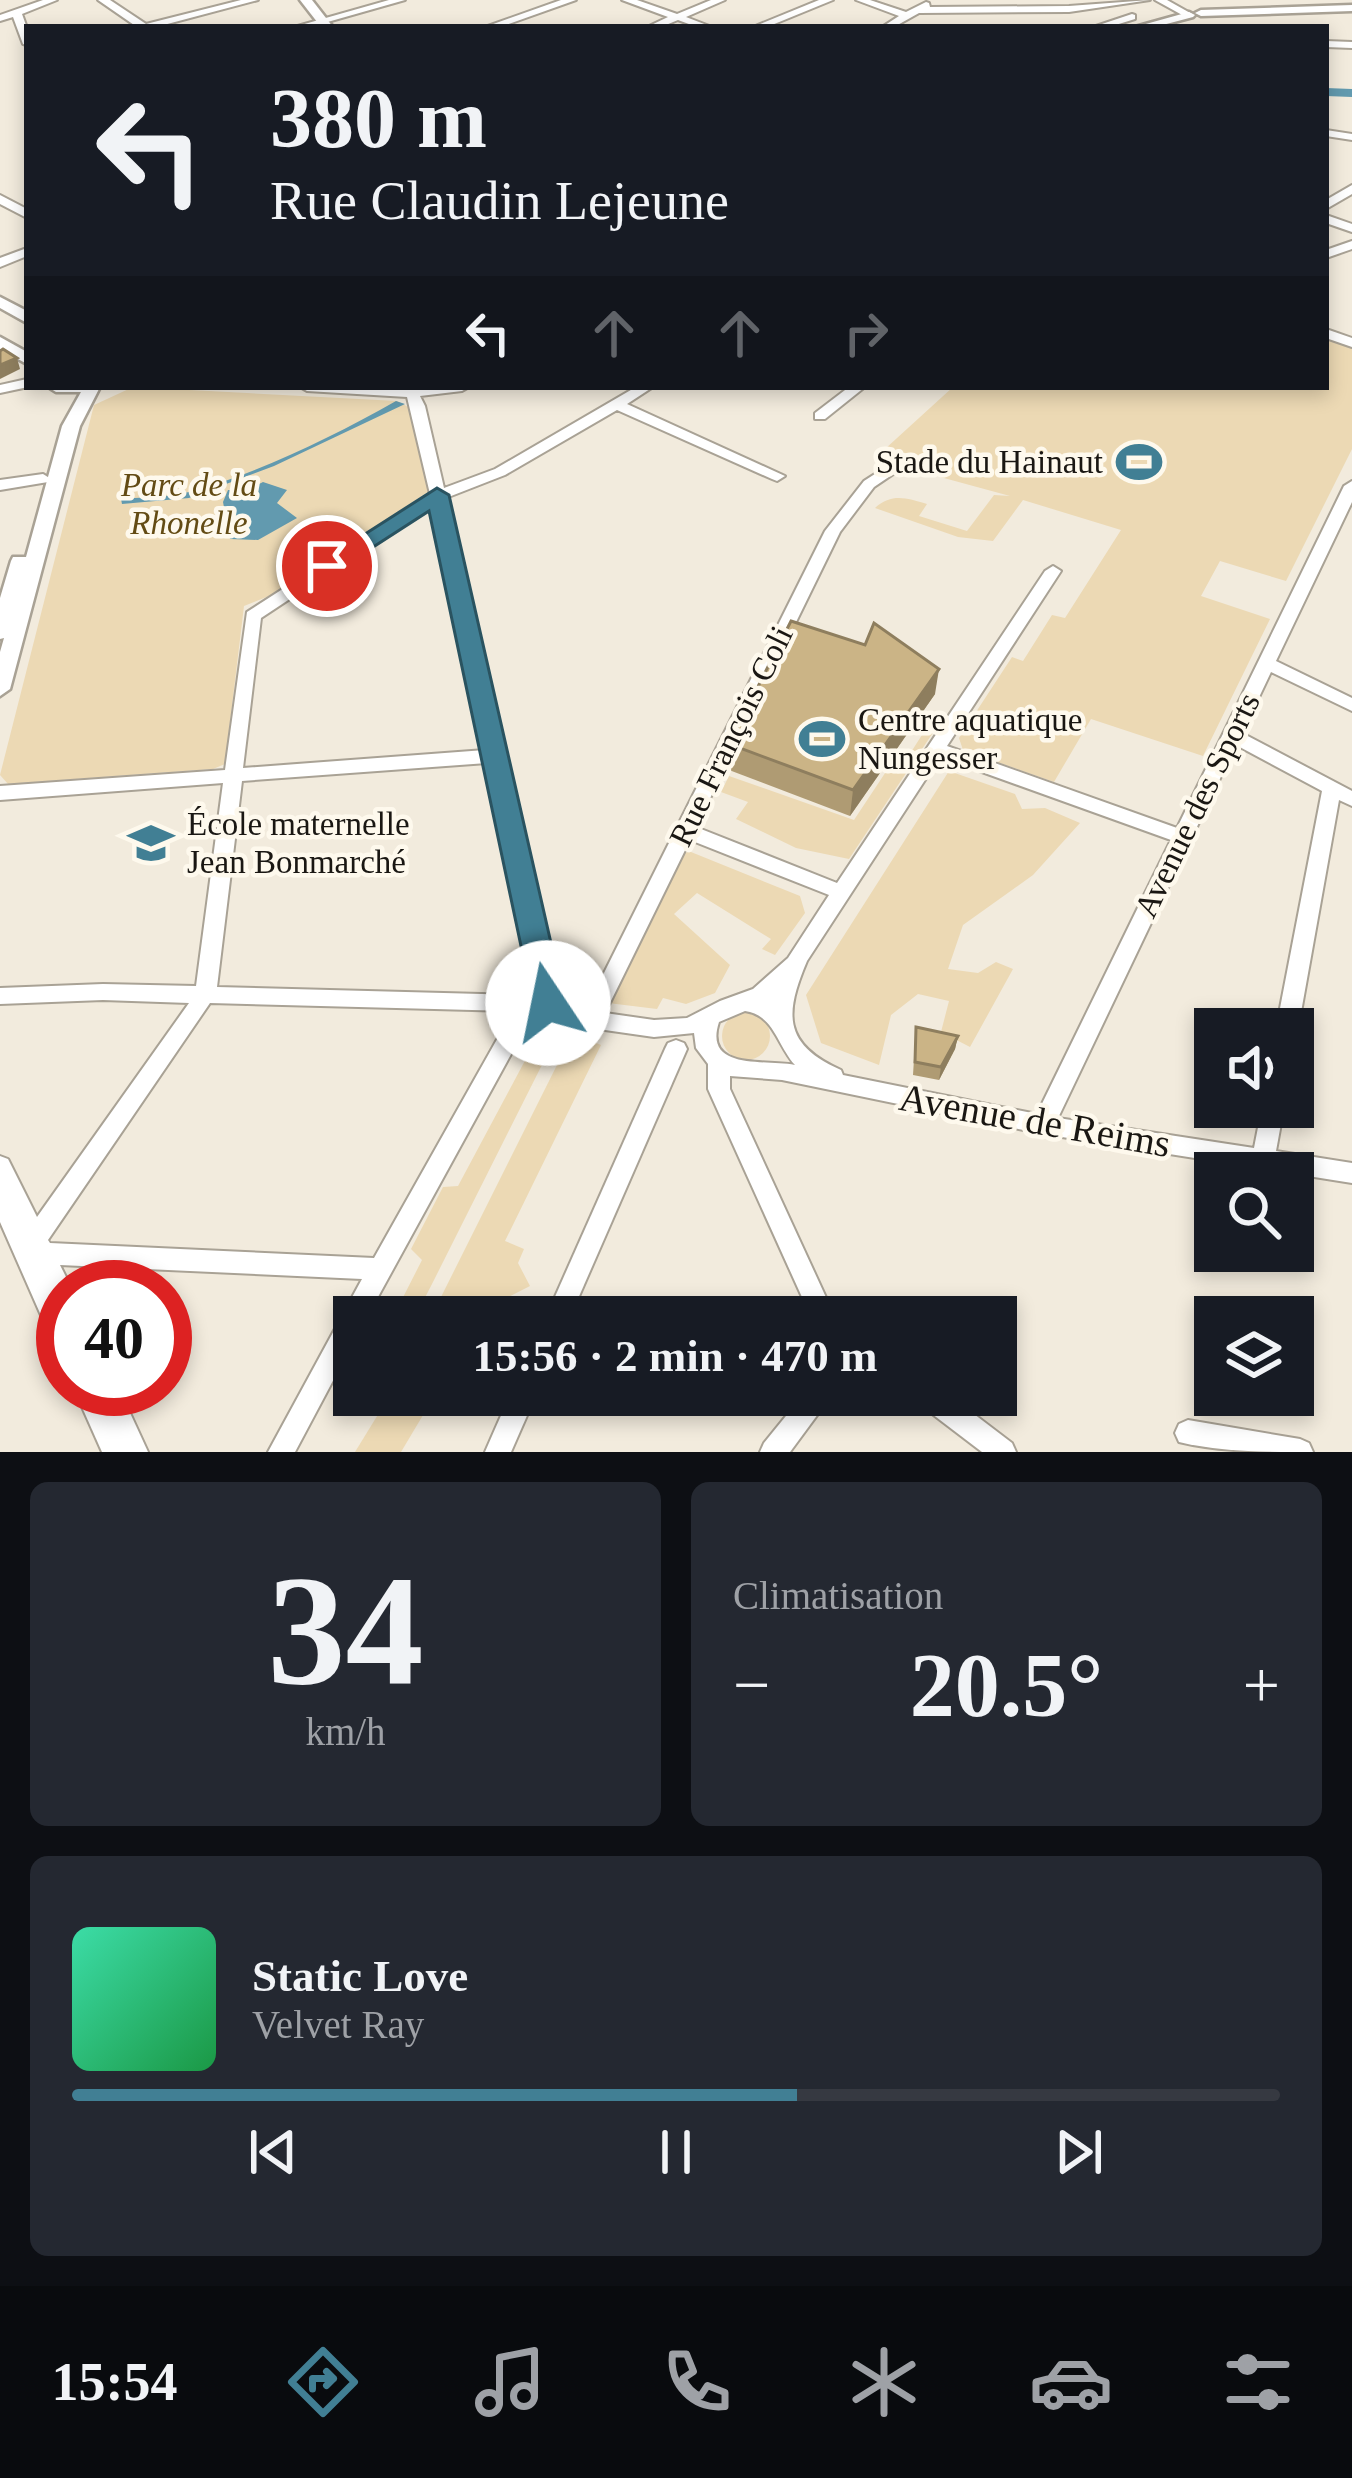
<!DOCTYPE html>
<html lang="fr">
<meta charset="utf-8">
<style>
:root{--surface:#171b24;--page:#242831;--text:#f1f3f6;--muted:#9ea1a6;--line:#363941;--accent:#417f94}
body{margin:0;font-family:Georgia,serif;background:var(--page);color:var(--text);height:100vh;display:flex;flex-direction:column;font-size:45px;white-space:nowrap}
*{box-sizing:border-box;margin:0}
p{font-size:39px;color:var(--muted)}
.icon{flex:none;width:66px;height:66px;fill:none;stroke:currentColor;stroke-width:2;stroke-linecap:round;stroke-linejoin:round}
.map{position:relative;height:1452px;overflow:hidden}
.drawer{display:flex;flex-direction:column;gap:30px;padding:30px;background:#0d0f14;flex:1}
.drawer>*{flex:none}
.hud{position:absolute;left:24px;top:24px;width:1305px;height:366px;border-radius:0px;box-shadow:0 6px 18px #0003;background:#171b24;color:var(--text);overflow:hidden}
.tools{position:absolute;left:1194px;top:1008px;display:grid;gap:24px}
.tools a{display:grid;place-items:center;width:120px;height:120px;border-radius:0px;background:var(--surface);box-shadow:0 6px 18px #0003;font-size:60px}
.speed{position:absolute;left:36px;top:1260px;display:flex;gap:24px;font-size:60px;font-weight:700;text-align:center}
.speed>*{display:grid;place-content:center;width:156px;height:156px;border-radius:50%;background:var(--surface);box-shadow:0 6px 18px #0003;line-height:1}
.speed .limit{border:18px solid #d22;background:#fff;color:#111}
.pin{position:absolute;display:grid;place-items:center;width:102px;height:102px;color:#fff;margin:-51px;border:6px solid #fff;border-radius:50%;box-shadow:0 3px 12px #0007}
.me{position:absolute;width:132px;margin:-66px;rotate:349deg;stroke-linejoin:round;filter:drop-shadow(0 0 9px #0008)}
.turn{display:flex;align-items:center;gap:42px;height:252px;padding:0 48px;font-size:54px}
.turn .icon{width:156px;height:156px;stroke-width:2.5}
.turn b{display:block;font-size:84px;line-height:102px}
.lanes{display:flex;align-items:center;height:114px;padding:0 48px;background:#0003;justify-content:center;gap:60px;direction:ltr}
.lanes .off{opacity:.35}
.big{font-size:90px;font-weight:800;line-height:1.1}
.drawer .card{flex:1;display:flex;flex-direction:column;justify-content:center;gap:18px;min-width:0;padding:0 42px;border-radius:18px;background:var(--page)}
.drawer .dial{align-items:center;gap:0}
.dial b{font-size:156px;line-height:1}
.song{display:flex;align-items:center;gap:36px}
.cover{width:144px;height:144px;border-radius:18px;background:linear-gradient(135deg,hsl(160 70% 55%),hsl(140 70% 35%))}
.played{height:12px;border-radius:6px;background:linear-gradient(90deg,var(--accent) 60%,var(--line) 60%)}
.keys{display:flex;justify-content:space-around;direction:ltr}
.heat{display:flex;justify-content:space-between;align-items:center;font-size:66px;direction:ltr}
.drawer .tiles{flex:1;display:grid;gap:30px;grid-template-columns:1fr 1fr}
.card:last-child{grid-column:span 2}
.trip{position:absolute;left:333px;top:1296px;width:684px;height:120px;border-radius:0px;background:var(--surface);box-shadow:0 6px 18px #0003;font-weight:800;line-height:120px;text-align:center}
.tabs{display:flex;height:192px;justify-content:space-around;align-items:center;background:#090b0e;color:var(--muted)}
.tabs .icon{width:84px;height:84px}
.tabs .on{color:var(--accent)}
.tabs b{font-size:54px;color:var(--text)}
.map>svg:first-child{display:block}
.green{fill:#ecd9b4}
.water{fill:#629aaf}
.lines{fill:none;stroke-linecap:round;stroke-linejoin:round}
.river{fill:#629aaf;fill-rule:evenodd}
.minor-casing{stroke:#a9a295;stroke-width:4}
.major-casing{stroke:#a9a295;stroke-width:5}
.minor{fill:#fff;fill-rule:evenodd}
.major{fill:#fff;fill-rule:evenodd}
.wall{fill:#af9b73}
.shaded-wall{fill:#8e7e5e}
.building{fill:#cbb486;stroke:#8e7e5e;stroke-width:3}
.route{fill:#417f94;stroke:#2a5360;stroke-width:3}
.labels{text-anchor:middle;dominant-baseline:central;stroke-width:9;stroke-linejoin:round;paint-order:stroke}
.poi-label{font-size:33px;fill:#1a1713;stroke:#fef9ed;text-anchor:start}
.park-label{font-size:33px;font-style:italic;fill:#634b14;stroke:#fef9ed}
.street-label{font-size:33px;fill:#1a1713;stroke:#fef9ed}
.near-street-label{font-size:39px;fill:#1a1713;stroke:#fef9ed}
</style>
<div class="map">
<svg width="1352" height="1452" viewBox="0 0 1352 1452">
<rect width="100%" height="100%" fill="#f2ebdd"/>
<!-- green -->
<g class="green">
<path d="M 1326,338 L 1352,348 L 1352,449 L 1286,581 L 1220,561 L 1201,596 L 1270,619 L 1203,756 L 1091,719 L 1054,782 L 963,750 L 959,738 L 1012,657 L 1023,661 L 1052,615 L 1065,618 L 1121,530 L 1023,500 L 993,541 L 958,537 L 875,508 C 892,493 906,498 927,504 L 919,516 L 967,531 L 994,495 L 1010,496 L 874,459 L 953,387 L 1326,387 Z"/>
<path d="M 133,387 L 397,401 L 410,408 L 428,492 L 274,594 L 244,606 L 225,764 L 213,769 L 8,784 L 0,775 L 94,405 Z"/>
<path d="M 936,713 L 944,716 L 849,859 L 796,848 L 736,819 L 748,802 L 721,792 L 729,776 L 854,820 L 899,752 L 913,749 Z"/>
<path d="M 949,771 L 1015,794 L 1022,809 L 1045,808 L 1080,823 L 1033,875 L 963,925 L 948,969 L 978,973 L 996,962 L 1013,969 L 970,1047 L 941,1032 L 949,1001 L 918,994 L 891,1015 L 879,1065 L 821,1043 L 806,995 Z"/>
<path d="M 691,852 L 800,896 L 805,913 L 775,955 L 762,949 L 771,939 L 697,893 L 674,914 L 730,965 L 715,993 L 686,1004 L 663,998 L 657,1009 L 608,1003 L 682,853 Z"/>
<circle cx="746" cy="1036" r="24"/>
<path d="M 544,1025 L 560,1029 L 432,1284 L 415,1317 L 393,1317 L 422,1260 L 411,1249 L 443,1187 L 458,1186 Z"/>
<path d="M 573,1033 L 601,1045 L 505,1241 L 524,1249 L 518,1263 L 530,1286 L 470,1317 L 431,1317 Z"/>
<path d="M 390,1395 L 435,1395 L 401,1452 L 355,1452 Z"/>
</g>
<!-- water -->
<g class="water">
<path d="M 396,401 L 405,404 L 274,466 L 189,498 L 122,504 L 121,499 C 145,497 173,497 197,490 C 265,470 334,436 396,401 Z"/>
<path d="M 263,482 L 287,490 L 277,503 L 297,518 L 258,540 L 230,539 L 223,502 L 228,490 L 245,491 Z"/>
</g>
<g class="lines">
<!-- river -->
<path class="river" d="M 1326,88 L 1352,89 L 1352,97 L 1326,96 Z"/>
<!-- minor casing -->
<g class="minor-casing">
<g id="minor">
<path d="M 43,0 L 57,0 L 22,14 L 27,28 L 27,45 L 23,44 L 13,17 L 0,21 L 0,15 Z"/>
<path d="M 98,0 L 110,0 L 146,24 L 241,0 L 258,0 L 156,27 L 137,27 Z"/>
<path d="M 389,0 L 405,0 L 310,27 L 294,27 Z"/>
<path d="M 561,0 L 576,0 L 500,27 L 485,27 Z"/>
<path d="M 622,0 L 637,0 L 677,14 L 711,0 L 725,0 L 686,17 L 712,27 L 697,27 L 678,20 L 661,27 L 647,27 L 668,17 Z"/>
<path d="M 819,0 L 833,0 L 767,27 L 753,27 Z"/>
<path d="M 856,0 L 870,0 L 906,12 L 926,2 L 929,3 L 930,7 L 1069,6 L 1150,0 L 1069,12 L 919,13 L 894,27 L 882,27 L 899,16 Z"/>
<path d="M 1155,0 L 1167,0 L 1192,14 L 1184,16 Z"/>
<path d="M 1132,14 L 1135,15 L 1135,19 L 1109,27 L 1093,27 Z"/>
<path d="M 1326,41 L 1352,42 L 1352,48 L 1326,47 Z"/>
<path d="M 1326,130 L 1352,134 L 1352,140 L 1326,136 Z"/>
<path d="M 1352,185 L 1352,194 L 1326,209 L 1326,200 Z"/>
<path d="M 0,195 L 27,209 L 27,218 L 0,204 Z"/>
<path d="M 1326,215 L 1352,224 L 1352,232 L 1326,223 Z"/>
<path d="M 1352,241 L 1352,249 L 1326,258 L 1326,250 Z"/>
<path d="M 27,248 L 27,256 L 0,267 L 0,258 Z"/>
<path d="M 1326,329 L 1352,338 L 1352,347 L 1326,338 Z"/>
<path d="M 27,379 L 28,387 L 0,393 L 0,385 Z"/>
<path d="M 300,387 L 469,387 L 462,391 L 420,396 L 425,406 L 444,488 L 495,469 L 636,387 L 653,387 L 627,404 L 785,476 L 777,481 L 772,479 L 617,410 L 505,475 L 446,498 L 551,965 L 548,992 L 586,1009 L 825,531 L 864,481 L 892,463 L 897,461 L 905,466 L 874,487 L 840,532 L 696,827 L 837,883 L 1045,571 L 1053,566 L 1061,571 L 947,746 L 1177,828 L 1344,486 L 1352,481 L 1352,502 L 1276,661 L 1352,698 L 1352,711 L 1271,672 L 1242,733 L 1352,791 L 1352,806 L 1339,800 L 1298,1029 L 1293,1036 L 1293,1029 L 1276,1029 L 1322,791 L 1236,745 L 1058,1118 L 1254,1148 L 1262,1107 L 1284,1107 L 1276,1151 L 1352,1163 L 1352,1183 L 1043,1134 L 782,1080 L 730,1076 L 730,1089 L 835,1317 L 811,1317 L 708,1089 L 708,1064 L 696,1048 L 694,1033 L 654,1037 L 598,1029 L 589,1034 L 581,1031 L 579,1024 C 565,1019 531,1012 527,995 C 525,988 530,973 531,965 L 487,763 L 242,781 L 217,987 L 515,995 L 522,997 L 524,1006 L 530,1008 L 533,1014 L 367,1317 L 354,1317 L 354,1341 L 295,1452 L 268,1452 L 362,1279 L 60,1265 L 71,1287 L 63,1287 L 63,1349 L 54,1345 L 0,1222 L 0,1156 L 8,1159 L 37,1217 L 189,1003 L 103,1000 L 0,1004 L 0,988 L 103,984 L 196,986 L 223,783 L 0,800 L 0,786 L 225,770 L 247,612 L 430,494 L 407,397 L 307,391 ZM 432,505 L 485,750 L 243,768 L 261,618 ZM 940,757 L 1171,840 L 1037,1114 L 843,1075 L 841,1070 C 782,1044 785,1013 807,961 ZM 690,840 L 829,895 L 788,958 L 753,989 L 720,1001 L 687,1018 L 654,1020 L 605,1013 ZM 210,1003 L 513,1011 L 374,1258 L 50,1243 L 48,1240 ZM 745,1011 C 774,1015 777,1045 795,1065 C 765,1059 703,1071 719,1022 Z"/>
<path d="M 849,387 L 865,387 L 825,419 L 815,419 L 815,413 Z"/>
<path d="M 43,474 L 51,479 L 48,482 L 0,490 L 0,480 Z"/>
<path d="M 676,1040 L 684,1043 L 687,1049 L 570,1317 L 546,1317 L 665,1049 L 668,1043 Z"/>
<path d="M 74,1389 L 119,1389 L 148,1452 L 102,1452 Z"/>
<path d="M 510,1395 L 536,1395 L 511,1452 L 485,1452 Z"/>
<path d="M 803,1395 L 832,1395 L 790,1452 L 760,1452 L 764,1443 Z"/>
<path d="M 915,1395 L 949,1395 L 1012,1443 L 1016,1452 L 982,1452 L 919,1404 Z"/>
<path d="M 1188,1420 L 1300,1439 L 1309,1443 L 1313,1452 C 1270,1452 1220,1452 1179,1442 L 1175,1433 L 1179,1424 Z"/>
</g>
</g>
<!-- major casing -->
<g class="major-casing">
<g id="major">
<path d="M 300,0 L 312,0 L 333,27 L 321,27 Z"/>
<path d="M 1352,5 L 1352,11 L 1201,16 L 1195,13 L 1201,10 Z"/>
<path d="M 1189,12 L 1195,15 L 1193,17 L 1155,27 L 1135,27 Z"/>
<path d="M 0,297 L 27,311 L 27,323 L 0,308 Z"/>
<path d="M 0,337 L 27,352 L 27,364 L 0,349 Z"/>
<path d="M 48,387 L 100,387 L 80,426 L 10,689 L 0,696 L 0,652 L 4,638 L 0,639 L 0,598 L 11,561 L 13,557 L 26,557 L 62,426 L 81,392 L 56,392 Z"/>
</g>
</g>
<!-- minor -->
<use href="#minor" class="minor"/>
<!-- major -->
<use href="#major" class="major"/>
</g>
<!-- wall -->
<g class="wall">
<path d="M 865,645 L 935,694 L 850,816 L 729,770 L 729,744 Z"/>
<path d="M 916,1027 L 958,1036 L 955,1049 L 939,1080 L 913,1075 Z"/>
</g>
<!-- shaded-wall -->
<g class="shaded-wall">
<path d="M 17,358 L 20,369 L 0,379 L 0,365 Z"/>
<path d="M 939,669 L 935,694 L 850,816 L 853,790 Z"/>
<path d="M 958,1036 L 955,1049 L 939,1080 L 941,1067 Z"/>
</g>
<!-- building -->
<g class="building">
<path d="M 3,349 L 17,358 L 0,365 L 0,351 Z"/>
<path d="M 791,621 L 865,645 L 874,623 L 939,669 L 853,790 L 729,744 Z"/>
<path d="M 916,1027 L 958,1036 L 941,1067 L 915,1062 Z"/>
</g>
<!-- route -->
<path class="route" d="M 437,488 L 449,495 L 556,965 L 554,990 L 564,1003 L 559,1012 C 542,1018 530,1010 521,994 L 525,965 L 429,511 L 336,571 L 319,571 L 315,566 Z"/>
<!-- icons -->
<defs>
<g id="stadium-bare" transform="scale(3.6)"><path d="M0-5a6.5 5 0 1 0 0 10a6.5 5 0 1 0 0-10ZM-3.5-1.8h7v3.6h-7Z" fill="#417f94" stroke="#fef9ed" stroke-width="2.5" paint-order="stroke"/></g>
<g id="school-bare" transform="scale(3.6)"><path d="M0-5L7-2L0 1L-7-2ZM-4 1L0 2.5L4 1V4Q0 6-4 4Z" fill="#417f94" stroke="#fef9ed" stroke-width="2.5" paint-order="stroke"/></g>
</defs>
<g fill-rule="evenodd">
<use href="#stadium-bare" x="1139" y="462"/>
<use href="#stadium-bare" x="822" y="739"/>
<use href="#school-bare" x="151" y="843"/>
</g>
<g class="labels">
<!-- poi labels -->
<g class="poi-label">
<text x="1103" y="462" text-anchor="end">Stade du Hainaut</text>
<text x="858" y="720">Centre aquatique<tspan x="858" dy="38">Nungesser</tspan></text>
<text x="187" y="824">École maternelle<tspan x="187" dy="38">Jean Bonmarché</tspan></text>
</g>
<!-- park labels -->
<g class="park-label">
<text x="189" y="485">Parc de la<tspan x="189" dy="38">Rhonelle</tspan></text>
</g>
<!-- street labels -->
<g class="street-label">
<text transform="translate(731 736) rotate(-64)">Rue François Coli</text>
<text transform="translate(1197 805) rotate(-64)">Avenue des Sports</text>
</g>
<!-- near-street labels -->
<g class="near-street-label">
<text transform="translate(1035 1120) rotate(10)">Avenue de Reims</text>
</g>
</g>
</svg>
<div class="tools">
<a><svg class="icon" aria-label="sound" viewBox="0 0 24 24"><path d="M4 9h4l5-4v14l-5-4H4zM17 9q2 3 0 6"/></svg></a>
<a><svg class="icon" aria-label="search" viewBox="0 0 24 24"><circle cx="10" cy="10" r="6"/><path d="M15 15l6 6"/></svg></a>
<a><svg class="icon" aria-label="layers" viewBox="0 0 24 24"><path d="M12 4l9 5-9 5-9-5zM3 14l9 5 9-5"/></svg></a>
</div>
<div class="speed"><div class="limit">40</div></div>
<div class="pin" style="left:327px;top:566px;background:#d93025"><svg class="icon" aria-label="arrive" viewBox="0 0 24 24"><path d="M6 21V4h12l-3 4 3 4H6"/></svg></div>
<svg class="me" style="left:548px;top:1003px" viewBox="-20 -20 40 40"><circle r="19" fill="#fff"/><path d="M0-13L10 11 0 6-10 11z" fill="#417f94"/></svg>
<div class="trip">15:56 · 2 min · 470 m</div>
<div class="hud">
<div class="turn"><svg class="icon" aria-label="left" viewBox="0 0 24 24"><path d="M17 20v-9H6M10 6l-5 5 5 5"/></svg><div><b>380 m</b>Rue Claudin Lejeune</div></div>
<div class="lanes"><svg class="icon" aria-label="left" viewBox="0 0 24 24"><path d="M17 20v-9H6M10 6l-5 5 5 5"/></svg><svg class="icon off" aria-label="ahead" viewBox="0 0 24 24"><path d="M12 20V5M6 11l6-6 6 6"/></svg><svg class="icon off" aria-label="ahead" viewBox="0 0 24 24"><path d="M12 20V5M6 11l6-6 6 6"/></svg><svg class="icon off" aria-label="right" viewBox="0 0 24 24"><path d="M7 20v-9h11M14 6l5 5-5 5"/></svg></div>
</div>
</div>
<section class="drawer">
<div class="tiles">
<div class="card dial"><b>34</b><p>km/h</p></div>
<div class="card"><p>Climatisation</p>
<div class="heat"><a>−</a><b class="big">20.5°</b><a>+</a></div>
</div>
<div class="card">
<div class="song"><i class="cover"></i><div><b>Static Love</b><p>Velvet Ray</p></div></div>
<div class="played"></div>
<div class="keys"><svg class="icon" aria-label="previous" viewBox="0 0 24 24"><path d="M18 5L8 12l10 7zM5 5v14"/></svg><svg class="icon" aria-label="pause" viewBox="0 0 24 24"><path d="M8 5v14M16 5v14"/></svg><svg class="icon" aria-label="next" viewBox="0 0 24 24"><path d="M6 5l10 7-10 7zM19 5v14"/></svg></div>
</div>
</div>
</section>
<nav class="tabs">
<b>15:54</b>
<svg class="icon on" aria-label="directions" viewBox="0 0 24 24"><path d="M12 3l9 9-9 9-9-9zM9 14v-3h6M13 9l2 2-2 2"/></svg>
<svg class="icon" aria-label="music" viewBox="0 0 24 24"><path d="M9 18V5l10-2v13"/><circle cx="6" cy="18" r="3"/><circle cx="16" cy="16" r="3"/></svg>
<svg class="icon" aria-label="phone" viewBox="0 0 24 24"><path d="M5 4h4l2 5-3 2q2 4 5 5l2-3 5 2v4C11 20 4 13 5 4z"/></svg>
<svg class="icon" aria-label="climate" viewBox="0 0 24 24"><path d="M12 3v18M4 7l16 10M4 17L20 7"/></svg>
<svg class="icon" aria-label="car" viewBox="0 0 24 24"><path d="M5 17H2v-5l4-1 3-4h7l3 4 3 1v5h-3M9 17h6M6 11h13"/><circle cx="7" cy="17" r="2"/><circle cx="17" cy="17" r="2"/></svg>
<svg class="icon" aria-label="filters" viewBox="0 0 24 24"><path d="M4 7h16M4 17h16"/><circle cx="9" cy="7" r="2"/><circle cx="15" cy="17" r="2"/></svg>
</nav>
